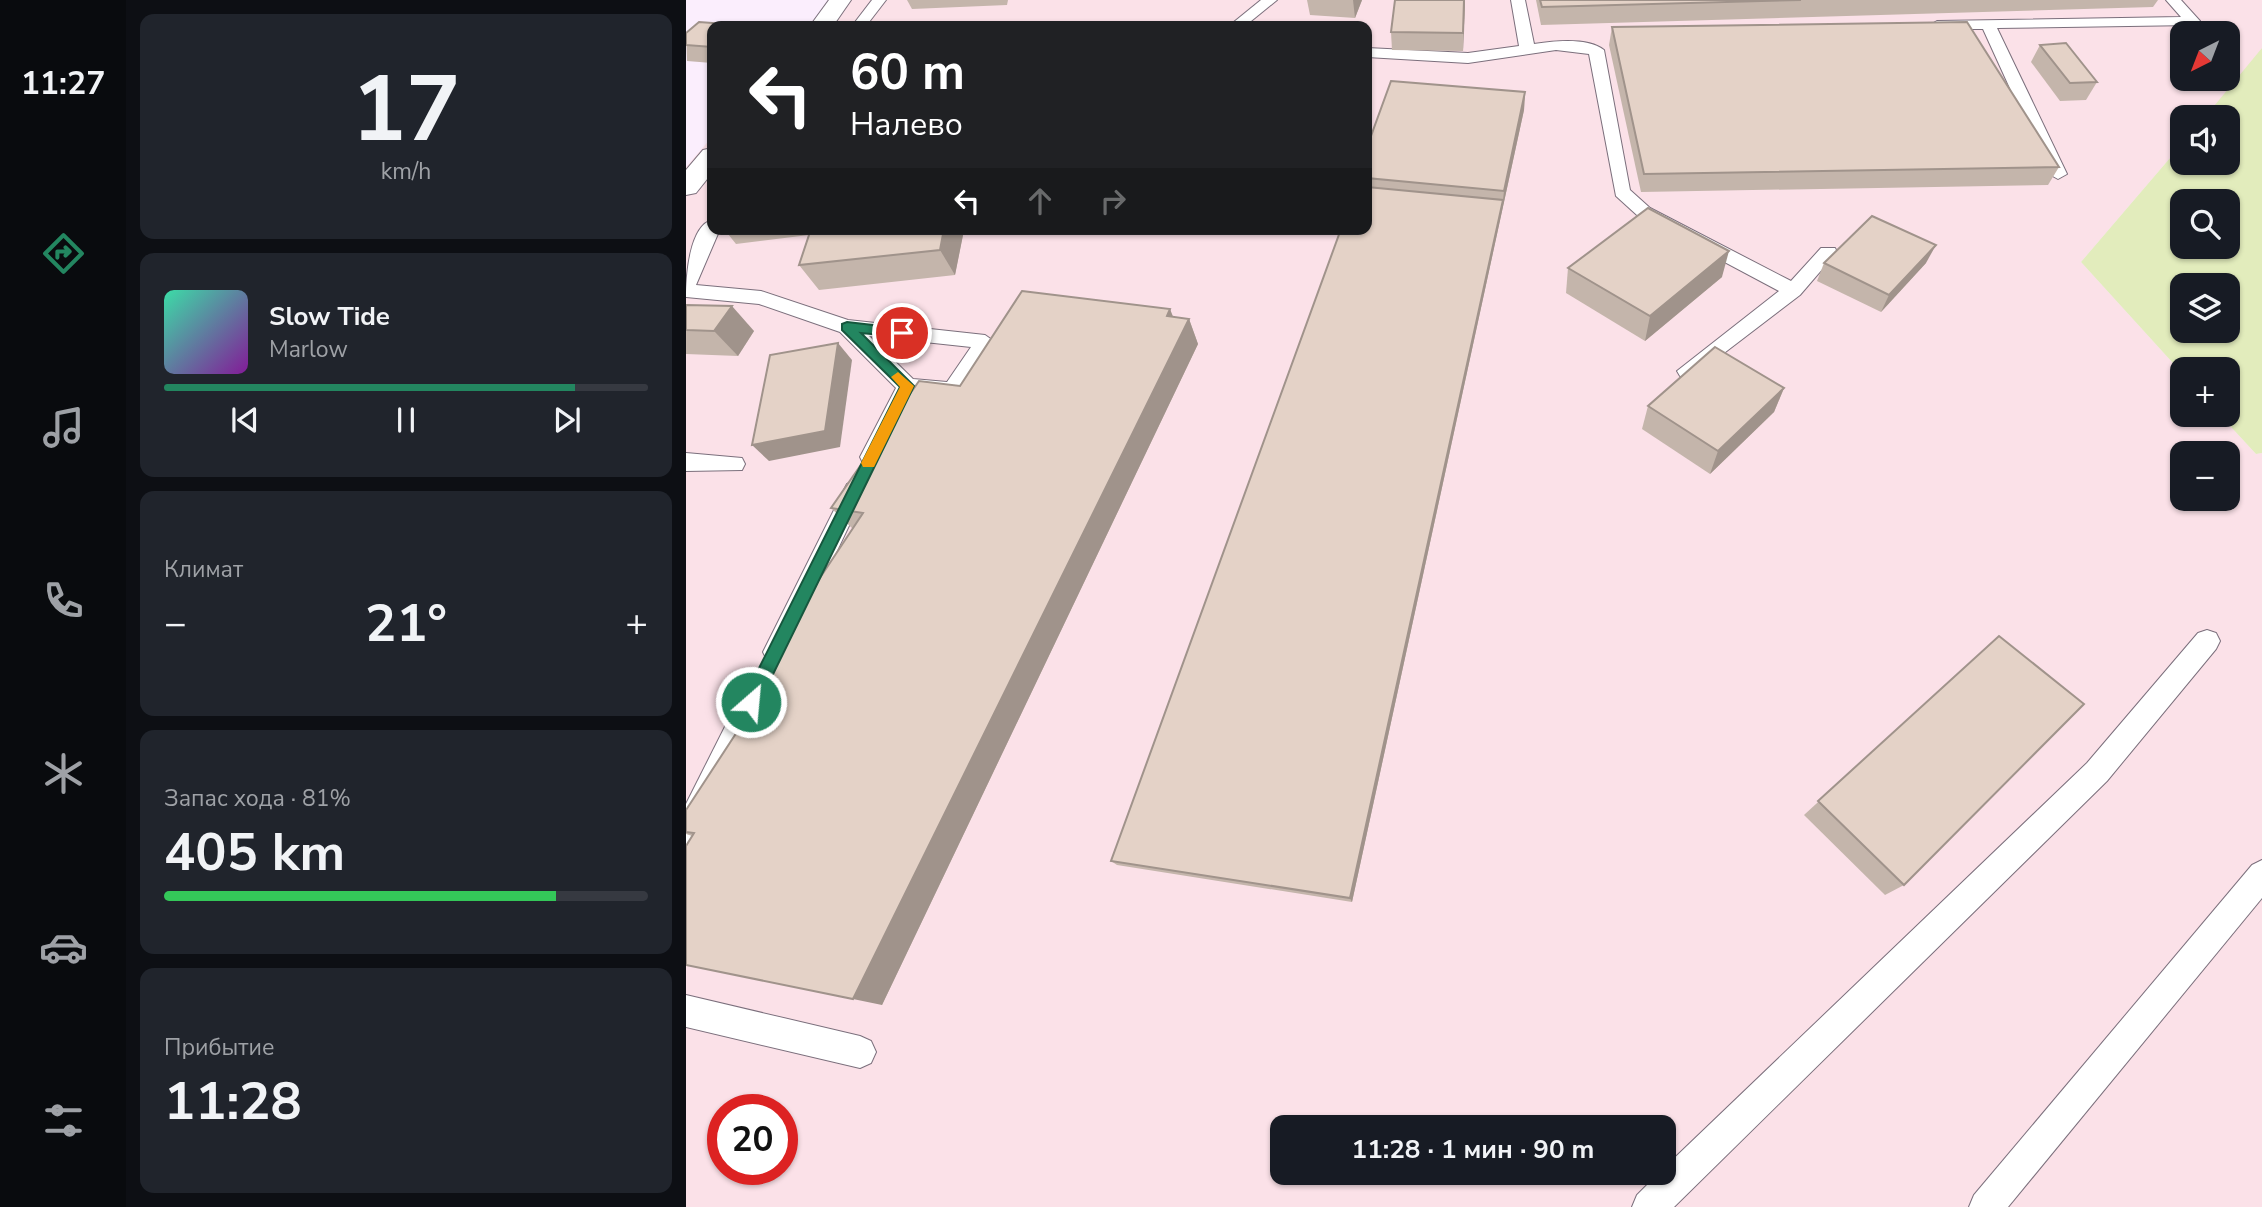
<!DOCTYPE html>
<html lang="ru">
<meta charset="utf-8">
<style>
:root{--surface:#171b24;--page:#20242c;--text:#f1f3f6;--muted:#9ea1a6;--line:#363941;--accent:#238660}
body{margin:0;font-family:"Nunito Sans",sans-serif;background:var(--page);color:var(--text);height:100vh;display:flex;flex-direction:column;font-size:26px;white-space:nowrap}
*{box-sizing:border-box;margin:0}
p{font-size:23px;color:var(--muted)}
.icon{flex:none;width:38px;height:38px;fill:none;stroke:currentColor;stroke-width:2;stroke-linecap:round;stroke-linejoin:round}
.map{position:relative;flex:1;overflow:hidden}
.sheet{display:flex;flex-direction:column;gap:14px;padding:14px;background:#0d0f14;width:560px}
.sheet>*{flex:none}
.hud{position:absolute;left:21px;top:21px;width:665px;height:214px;border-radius:14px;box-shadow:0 2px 5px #0004;background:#202124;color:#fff;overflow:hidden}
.needle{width:46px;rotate:222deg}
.buttons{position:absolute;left:1484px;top:21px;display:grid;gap:14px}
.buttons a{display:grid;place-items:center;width:70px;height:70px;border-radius:14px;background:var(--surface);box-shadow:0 2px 5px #0004;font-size:35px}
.speed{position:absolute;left:21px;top:1094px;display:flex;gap:14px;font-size:35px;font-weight:700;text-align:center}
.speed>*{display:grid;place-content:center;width:91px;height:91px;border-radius:50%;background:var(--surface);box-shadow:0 2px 5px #0004;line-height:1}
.speed .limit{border:10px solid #d22;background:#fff;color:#111}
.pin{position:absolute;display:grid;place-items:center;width:60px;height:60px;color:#fff;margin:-30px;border:4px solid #fff;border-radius:50%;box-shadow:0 2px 7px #0007}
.me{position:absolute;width:77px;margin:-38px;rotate:27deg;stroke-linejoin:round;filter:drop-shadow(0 0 5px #0008)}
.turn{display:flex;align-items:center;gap:24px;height:147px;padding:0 28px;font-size:32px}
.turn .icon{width:91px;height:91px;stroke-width:2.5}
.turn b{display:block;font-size:49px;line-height:60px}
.lanes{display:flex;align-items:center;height:66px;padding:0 28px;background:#0003;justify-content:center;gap:35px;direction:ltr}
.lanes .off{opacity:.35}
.big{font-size:52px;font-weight:700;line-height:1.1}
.sheet .card{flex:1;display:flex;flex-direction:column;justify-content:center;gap:10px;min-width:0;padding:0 24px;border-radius:14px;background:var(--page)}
.sheet .dial{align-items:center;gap:0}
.dial b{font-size:91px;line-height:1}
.song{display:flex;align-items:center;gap:21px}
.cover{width:84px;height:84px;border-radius:10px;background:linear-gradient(135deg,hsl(160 70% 55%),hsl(290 70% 35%))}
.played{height:7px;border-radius:4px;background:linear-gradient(90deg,var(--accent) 85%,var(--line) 85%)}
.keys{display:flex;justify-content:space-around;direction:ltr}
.heat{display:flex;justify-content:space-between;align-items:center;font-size:38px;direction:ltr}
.charge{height:10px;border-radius:5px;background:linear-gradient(90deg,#34c759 81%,var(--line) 0)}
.trip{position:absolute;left:584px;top:1115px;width:406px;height:70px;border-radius:14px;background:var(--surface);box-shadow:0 2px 5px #0004;font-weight:700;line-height:70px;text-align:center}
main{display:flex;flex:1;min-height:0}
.dock{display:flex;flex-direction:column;width:126px;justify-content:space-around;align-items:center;background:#090b0e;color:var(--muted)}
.dock .icon{width:49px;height:49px}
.dock .selected{color:var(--accent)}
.dock b{font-size:32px;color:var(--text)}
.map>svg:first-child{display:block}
.industrial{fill:#fbe1e8;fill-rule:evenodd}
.green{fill:#e2ecbc;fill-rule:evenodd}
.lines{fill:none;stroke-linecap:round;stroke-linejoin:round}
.lane-casing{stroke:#7b6f7c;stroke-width:2}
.street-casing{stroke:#7b6f7c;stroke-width:2}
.lane{fill:#fff;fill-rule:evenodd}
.street{fill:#fff;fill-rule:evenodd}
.wall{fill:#c4b5ab}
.shaded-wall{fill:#a0938b}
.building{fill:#e4d2c7;stroke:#a0938b;stroke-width:2}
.route{fill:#238660;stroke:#17573e;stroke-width:2}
.slow{fill:#f59e0b}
</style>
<main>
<nav class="dock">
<b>11:27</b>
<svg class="icon selected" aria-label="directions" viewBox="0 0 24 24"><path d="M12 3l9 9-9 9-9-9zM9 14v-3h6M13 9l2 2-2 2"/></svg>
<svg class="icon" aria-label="music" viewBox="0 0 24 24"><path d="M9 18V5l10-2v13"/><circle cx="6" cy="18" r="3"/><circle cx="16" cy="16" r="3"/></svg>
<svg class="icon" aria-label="phone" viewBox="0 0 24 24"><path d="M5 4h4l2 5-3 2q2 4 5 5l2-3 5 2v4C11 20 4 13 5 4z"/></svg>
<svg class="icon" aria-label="climate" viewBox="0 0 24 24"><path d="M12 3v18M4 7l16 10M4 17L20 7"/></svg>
<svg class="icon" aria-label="car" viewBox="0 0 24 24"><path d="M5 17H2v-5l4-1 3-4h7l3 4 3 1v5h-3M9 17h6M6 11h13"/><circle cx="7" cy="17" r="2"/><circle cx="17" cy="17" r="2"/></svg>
<svg class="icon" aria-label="filters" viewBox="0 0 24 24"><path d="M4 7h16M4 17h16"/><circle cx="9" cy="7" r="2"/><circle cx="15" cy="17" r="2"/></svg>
</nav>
<section class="sheet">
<div class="card dial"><b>17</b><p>km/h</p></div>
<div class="card">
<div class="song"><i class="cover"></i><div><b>Slow Tide</b><p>Marlow</p></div></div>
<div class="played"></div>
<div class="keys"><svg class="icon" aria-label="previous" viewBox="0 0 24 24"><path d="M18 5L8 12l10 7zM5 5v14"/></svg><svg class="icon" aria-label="pause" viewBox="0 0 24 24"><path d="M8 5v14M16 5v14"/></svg><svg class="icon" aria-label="next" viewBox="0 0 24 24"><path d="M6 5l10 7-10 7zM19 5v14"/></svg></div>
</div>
<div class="card"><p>Климат</p>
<div class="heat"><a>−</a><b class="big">21°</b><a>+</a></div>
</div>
<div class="card"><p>Запас хода · 81%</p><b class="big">405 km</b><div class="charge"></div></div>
<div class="card"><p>Прибытие</p><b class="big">11:28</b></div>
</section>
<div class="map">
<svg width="1576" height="1207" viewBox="0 0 1576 1207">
<rect width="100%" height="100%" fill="#fbeefd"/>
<!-- industrial -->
<path class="industrial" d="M 151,0 L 1576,0 L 1576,48 L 1566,64 L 1519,117 L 1496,117 L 1496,144 L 1395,262 L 1496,373 L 1496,415 L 1534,415 L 1570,454 L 1576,453 L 1576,1207 L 0,1207 L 0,167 L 26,137 L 26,229 L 681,229 L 681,26 L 127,26 ZM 1496,33 L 1542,33 L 1542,79 L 1496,79 ZM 1496,453 L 1542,453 L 1542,499 L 1496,499 ZM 37,1110 L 96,1110 L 96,1169 L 37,1169 ZM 597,1127 L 978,1127 L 978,1172 L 597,1172 Z"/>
<!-- green -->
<path class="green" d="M 1576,48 L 1576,453 L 1570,454 L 1534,415 L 1542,415 L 1542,369 L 1496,369 L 1496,373 L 1395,262 L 1496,144 L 1496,163 L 1542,163 L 1542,117 L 1519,117 ZM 1542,201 L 1542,247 L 1496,247 L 1496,201 ZM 1496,285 L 1542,285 L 1542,331 L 1496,331 Z"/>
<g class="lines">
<!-- lane casing -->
<g class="lane-casing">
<g id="lane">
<path d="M 186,0 L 200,0 L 180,26 L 166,26 Z"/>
<path d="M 575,0 L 591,0 L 559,26 L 543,26 Z"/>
<path d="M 825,0 L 839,0 L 848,44 C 867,41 902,37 918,50 L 944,190 L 964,208 L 1105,281 L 1135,248 L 1149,248 L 1151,252 L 1114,295 L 1008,376 L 994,376 L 991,371 L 1093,291 L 952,216 L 930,196 L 903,54 L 870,50 L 782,63 L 681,57 L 681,48 L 782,53 L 833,46 Z"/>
<path d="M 1480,0 L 1495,0 L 1514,21 L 1507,25 L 1311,28 L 1381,174 L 1372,179 L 1363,174 L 1297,29 L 1251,29 L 1244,25 L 1251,21 L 1495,17 Z"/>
<path d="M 476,22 L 493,22 L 500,26 L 469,26 Z"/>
<path d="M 26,220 L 26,229 L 34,229 L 10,285 L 75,291 L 162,320 L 299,335 L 309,342 L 274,395 L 227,394 L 193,463 L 185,465 L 177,463 L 174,457 L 210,388 L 154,332 L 73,304 L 0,297 C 0,278 3,226 26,220 ZM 183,336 L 285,347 L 261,382 L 227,379 Z"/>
<path d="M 0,453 L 56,458 L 59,464 L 56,470 L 0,471 Z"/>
<path d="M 169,481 L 177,484 L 180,490 L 99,660 L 90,663 L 81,660 L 77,652 L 161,484 Z"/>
<path d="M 1521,630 L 1530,633 L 1534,641 L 1530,649 L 1421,781 L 988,1207 L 946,1207 L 951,1195 L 974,1172 L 978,1172 L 978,1168 L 1401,763 L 1512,633 Z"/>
<path d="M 72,675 L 81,679 L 85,687 L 10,844 L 0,848 L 0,804 L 63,679 Z"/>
<path d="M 1576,860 L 1576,898 L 1322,1207 L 1283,1207 L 1288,1195 L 1566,865 Z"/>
<path d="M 0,995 L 174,1036 L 185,1041 L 190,1052 L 185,1063 L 174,1068 L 0,1027 Z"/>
</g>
</g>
<!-- street casing -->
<g class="street-casing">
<g id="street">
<path d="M 143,0 L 165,0 L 147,26 L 124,26 Z"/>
<path d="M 26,148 L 26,173 L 10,193 L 0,195 L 0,170 L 17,150 Z"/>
</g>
</g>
<!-- lane -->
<use href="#lane" class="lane"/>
<!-- street -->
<use href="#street" class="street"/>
</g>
<!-- wall -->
<g class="wall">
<path d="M 221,0 L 322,0 L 321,5 L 226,9 Z"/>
<path d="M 621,0 L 676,0 L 669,18 L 624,15 Z"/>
<path d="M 709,0 L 779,0 L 777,51 L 706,50 L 705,32 Z"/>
<path d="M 850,0 L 1472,0 L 1467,7 L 855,25 Z"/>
<path d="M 26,26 L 26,63 L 1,61 L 0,33 Z"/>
<path d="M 926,27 L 1373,167 L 1362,185 L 955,192 L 923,45 Z"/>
<path d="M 1354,45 L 1411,82 L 1400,100 L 1374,101 L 1345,62 Z"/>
<path d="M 839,92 L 838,110 L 666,902 L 431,865 L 425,861 L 681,229 L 681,147 Z"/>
<path d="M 38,229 L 274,229 L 277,235 L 269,275 L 133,290 L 113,265 L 123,235 L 50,244 Z"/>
<path d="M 1138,263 L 1240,263 L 1195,312 L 1131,281 Z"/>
<path d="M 882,268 L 1036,277 L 959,341 L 880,293 Z"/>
<path d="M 0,305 L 68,331 L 52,356 L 0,354 Z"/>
<path d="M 487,317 L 503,319 L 512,344 L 196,1005 L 6,836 L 0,834 L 0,810 L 61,717 L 47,709 L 167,529 L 145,508 L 274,386 Z"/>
<path d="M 1098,388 L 1088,412 L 1024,474 L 956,429 L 962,406 Z"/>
<path d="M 1313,636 L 1218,885 L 1199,895 L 1118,815 Z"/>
</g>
<!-- shaded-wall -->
<g class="shaded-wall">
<path d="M 668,0 L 676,0 L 669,18 L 667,0 Z"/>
<path d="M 778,0 L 779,0 L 777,51 L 777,33 Z"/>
<path d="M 839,92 L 838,110 L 666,902 L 664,898 L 817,200 L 818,191 Z"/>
<path d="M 258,229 L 274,229 L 277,235 L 269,275 L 254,250 Z"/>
<path d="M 1250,245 L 1240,263 L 1195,312 L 1203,295 Z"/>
<path d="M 1043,251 L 1036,277 L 959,341 L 964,316 Z"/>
<path d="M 46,306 L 68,331 L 52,356 L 28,331 Z"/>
<path d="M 484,309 L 494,334 L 481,316 Z"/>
<path d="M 503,319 L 512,344 L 196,1005 L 167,999 Z"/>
<path d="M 152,343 L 166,360 L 154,447 L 83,461 L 66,445 Z"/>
<path d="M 1098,388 L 1088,412 L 1024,474 L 1032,451 Z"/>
</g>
<!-- building -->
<g class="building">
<path d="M 709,0 L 778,0 L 777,33 L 705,32 Z"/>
<path d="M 854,0 L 1115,0 L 856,7 Z"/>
<path d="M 13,22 L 53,25 L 51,26 L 26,26 L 26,47 L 0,45 L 0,33 Z"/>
<path d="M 1281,22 L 1373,167 L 958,174 L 926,27 Z"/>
<path d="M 178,23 L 177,26 L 147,26 L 148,25 Z"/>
<path d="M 1380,43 L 1411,82 L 1384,83 L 1354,45 Z"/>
<path d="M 705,81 L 839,92 L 818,191 L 681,178 L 681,147 Z"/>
<path d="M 681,187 L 817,200 L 664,898 L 425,861 L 655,229 L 681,229 Z"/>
<path d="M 962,208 L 1043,251 L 964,316 L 882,268 Z"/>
<path d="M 1186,216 L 1250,245 L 1203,295 L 1138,263 Z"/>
<path d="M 125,229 L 258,229 L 254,250 L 113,265 Z"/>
<path d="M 336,291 L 484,309 L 481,316 L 503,319 L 167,999 L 0,965 L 0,846 L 8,833 L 0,832 L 0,810 L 64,712 L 47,709 L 177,513 L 145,508 L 233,381 L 274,386 Z"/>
<path d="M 0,305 L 46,306 L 28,331 L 0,330 Z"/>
<path d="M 152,343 L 139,431 L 66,445 L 84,355 Z"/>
<path d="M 1029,347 L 1098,388 L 1032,451 L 962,406 Z"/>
<path d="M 1313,636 L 1398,704 L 1218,885 L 1132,801 Z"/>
</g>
<!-- route -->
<path class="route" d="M 161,322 L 221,329 L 221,336 L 216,337 L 175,333 L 228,386 L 71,707 L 65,709 L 56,702 L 59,696 L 214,387 L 156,330 L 156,324 Z"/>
<!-- slow -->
<path class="slow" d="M 212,372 L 228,386 L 188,467 L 177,467 L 175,463 L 214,387 L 205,377 Z"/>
</svg>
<div class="buttons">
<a><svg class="needle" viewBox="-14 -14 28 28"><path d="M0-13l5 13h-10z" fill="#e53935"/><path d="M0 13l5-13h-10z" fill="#9ea1a6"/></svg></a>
<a><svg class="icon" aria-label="sound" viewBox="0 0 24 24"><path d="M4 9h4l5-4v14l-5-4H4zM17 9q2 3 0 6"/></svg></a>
<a><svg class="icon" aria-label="search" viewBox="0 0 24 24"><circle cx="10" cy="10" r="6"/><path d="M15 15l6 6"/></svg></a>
<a><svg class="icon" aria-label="layers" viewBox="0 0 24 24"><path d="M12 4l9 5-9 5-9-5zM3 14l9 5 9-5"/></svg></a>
<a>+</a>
<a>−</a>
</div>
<div class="speed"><div class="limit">20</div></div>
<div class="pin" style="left:216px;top:333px;background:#d93025"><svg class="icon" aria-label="arrive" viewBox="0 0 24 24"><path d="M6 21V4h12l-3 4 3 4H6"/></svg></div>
<svg class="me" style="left:65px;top:702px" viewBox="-20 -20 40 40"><circle r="17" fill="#238660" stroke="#fff" stroke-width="3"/><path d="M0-11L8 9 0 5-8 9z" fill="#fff"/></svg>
<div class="trip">11:28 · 1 мин · 90 m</div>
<div class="hud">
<div class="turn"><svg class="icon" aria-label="left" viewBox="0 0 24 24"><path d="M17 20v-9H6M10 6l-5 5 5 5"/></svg><div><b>60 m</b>Налево</div></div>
<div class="lanes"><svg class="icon" aria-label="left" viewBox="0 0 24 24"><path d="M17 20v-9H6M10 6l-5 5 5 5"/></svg><svg class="icon off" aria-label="ahead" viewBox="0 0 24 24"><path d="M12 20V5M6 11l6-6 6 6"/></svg><svg class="icon off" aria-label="right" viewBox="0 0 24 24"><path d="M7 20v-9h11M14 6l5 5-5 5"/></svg></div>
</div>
</div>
</main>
